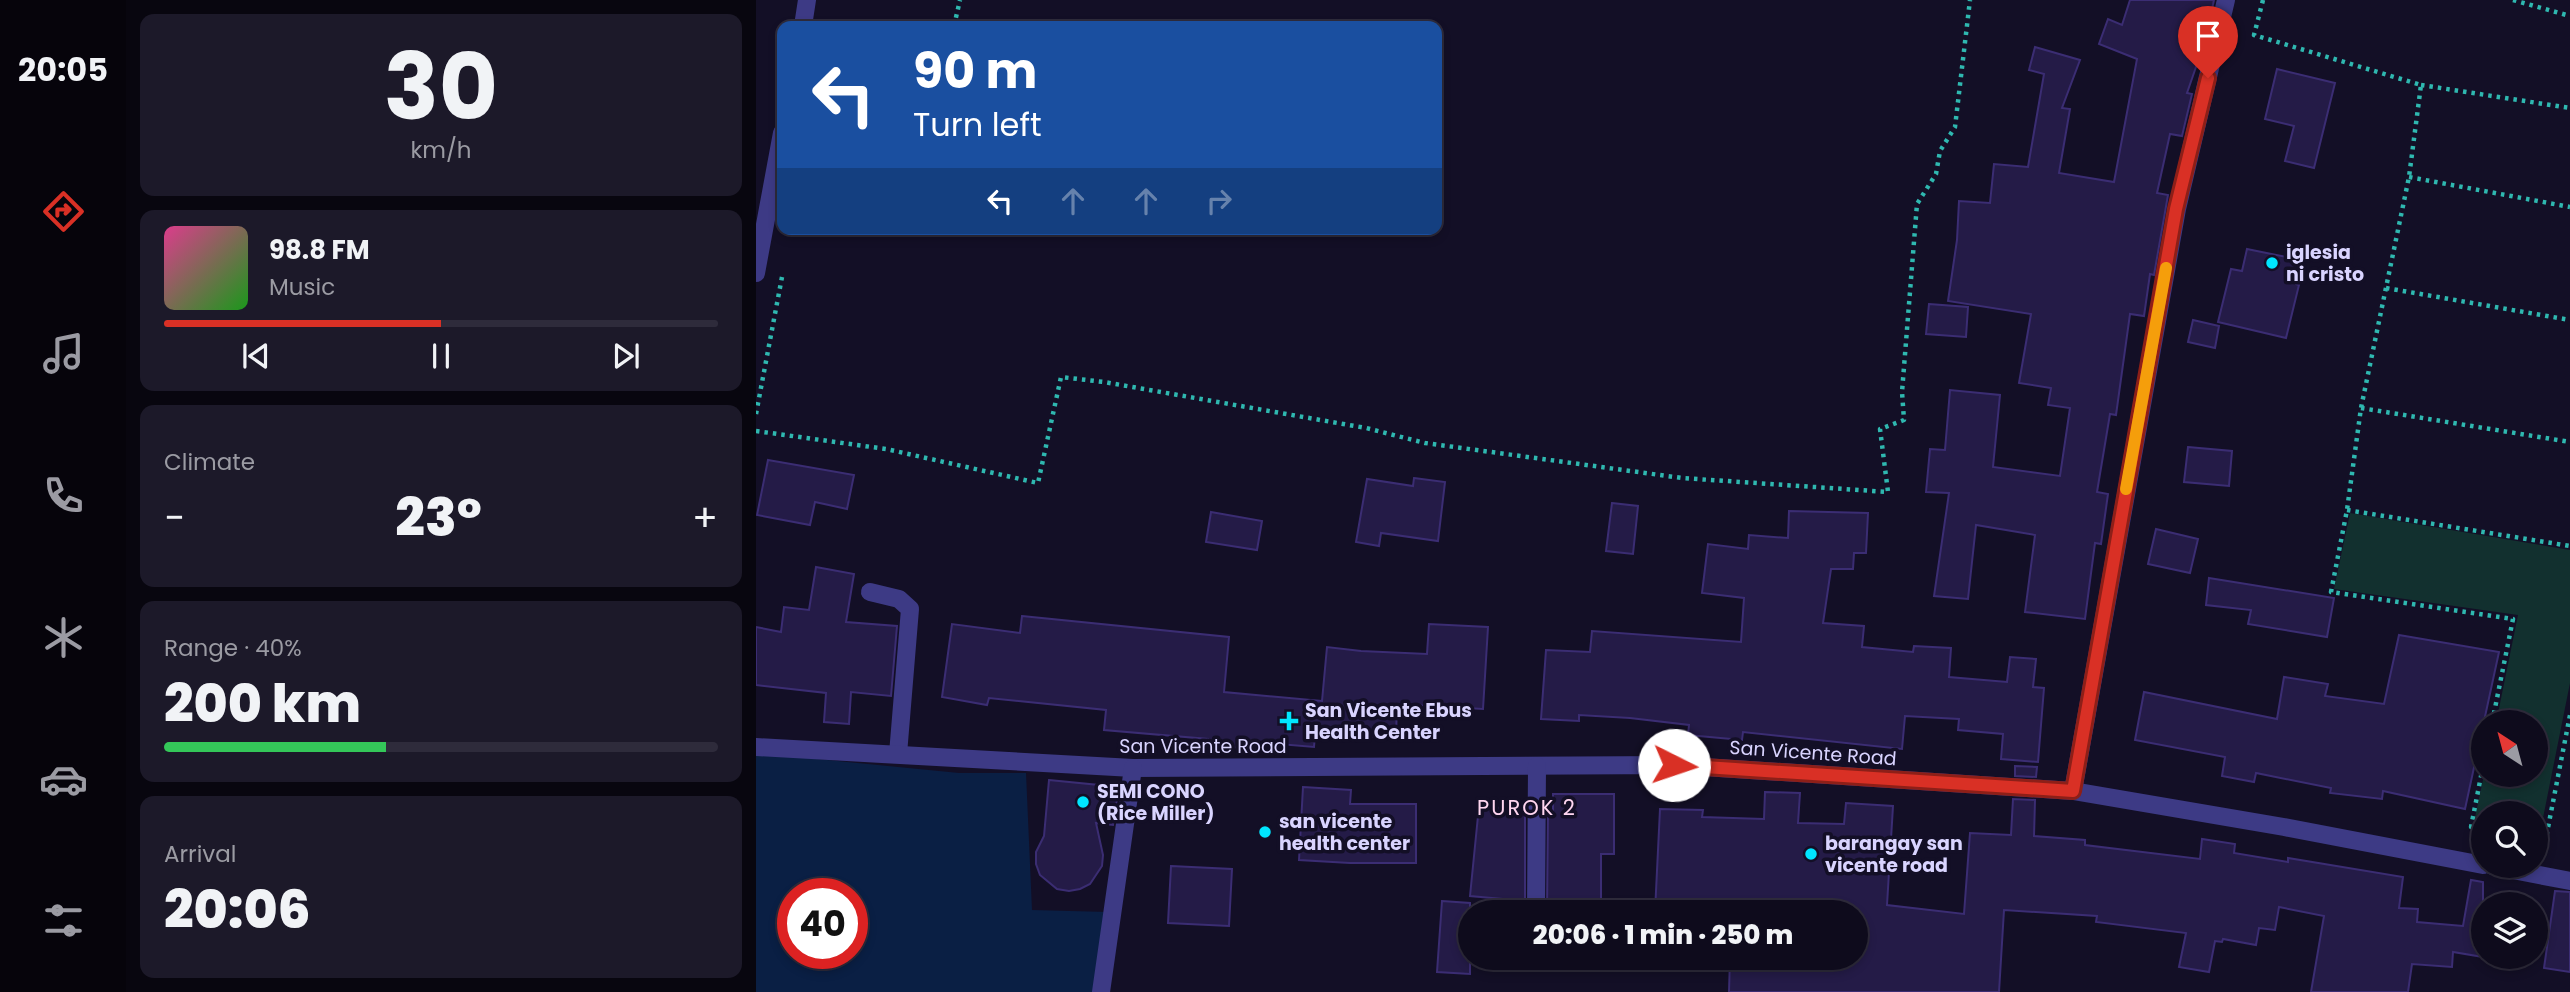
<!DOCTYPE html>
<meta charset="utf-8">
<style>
:root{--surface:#0e0b1c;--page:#1c1929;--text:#f1f3f6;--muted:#9b9ba3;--line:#2e2b3b;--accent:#d93025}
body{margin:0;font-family:Poppins,sans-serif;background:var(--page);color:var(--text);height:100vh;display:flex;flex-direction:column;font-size:26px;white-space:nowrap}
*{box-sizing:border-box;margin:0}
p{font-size:23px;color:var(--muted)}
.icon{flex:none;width:38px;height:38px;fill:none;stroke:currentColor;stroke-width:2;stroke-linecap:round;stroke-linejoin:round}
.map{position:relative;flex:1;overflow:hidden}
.drawer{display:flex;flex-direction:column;gap:14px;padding:14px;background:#08060f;width:630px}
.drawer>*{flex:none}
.top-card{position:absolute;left:21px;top:21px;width:665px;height:214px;border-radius:14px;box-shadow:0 4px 10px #0003,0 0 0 2px var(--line);background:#1a4fa0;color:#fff;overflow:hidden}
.needle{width:46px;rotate:324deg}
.buttons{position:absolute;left:1715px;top:710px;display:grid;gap:14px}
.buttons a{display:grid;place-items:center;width:77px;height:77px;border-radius:50%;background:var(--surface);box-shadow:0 4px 10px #0003,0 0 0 2px var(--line);font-size:35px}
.speed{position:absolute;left:21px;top:878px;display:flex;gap:14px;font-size:35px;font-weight:700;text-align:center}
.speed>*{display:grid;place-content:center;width:91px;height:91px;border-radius:50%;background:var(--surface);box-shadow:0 4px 10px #0003,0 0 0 2px var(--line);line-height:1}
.speed .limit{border:10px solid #d22;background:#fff;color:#111}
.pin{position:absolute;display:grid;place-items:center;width:60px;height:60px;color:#fff;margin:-72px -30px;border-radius:50% 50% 50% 0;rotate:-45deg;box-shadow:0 0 7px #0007}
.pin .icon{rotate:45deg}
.me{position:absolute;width:77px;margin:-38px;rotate:94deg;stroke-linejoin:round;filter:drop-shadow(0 0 5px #0008)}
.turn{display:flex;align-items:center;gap:24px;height:147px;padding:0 21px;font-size:32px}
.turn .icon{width:91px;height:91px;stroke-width:2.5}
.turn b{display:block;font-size:49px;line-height:60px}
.lanes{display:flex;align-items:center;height:66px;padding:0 21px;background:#0003;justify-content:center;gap:35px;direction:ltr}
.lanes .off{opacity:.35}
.big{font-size:52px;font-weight:800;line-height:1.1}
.drawer .card{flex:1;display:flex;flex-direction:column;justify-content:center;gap:10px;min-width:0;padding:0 24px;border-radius:14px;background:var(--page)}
.drawer .dial{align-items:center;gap:0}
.dial b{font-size:91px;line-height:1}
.song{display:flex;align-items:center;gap:21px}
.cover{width:84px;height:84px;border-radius:10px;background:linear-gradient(135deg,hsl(330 70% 55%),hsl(120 70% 35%))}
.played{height:7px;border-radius:4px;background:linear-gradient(90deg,var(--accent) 50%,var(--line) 50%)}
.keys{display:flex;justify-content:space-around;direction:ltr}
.heat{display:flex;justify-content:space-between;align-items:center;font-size:38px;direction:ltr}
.charge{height:10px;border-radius:5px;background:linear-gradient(90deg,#34c759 40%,var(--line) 0)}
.trip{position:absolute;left:702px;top:900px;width:410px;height:70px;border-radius:35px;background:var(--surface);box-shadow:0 4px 10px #0003,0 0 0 2px var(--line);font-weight:800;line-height:70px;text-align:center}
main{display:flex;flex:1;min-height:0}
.menu{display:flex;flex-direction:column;width:126px;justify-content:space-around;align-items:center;background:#06040b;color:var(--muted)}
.menu .icon{width:49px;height:49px}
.menu .current{color:var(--accent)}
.menu b{font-size:32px;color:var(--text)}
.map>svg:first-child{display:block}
.green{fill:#12302f}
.water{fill:#0a1f44;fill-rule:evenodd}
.building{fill:#241b47;stroke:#3b2d73;stroke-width:2}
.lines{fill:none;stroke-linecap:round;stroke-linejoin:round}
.path{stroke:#2fb8b0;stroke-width:4.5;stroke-dasharray:3.5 5;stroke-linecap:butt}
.minor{stroke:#3d3a85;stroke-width:18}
.route-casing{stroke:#8d1f18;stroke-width:18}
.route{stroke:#d93025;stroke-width:12}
.slow{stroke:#f59e0b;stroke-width:12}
.poi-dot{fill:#00e5ff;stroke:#130f26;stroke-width:2.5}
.labels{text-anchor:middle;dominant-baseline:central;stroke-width:7;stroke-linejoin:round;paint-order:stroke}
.poi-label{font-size:19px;font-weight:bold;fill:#d9d4ff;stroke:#130f26;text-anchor:start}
.street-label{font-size:19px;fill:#d9d4ff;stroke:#130f26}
.neighbourhood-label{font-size:21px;letter-spacing:2px;fill:#ffd6f0;stroke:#130f26}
</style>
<main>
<nav class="menu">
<b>20:05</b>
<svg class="icon current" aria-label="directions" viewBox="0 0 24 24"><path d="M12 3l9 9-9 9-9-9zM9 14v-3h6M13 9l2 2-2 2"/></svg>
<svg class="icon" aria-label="music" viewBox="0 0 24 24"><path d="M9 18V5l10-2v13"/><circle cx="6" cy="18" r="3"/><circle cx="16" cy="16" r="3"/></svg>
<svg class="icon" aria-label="phone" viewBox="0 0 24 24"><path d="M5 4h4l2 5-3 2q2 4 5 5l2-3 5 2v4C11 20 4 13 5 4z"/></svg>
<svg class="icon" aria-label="climate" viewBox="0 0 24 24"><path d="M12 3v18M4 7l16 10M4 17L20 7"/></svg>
<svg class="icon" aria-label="car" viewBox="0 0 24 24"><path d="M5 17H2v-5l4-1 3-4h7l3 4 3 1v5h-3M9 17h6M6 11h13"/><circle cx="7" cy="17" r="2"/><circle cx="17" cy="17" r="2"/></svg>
<svg class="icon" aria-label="filters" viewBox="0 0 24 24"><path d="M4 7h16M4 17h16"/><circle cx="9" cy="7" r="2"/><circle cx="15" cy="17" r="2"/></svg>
</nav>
<section class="drawer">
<div class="card dial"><b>30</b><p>km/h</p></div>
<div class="card">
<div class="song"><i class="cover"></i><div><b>98.8 FM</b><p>Music</p></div></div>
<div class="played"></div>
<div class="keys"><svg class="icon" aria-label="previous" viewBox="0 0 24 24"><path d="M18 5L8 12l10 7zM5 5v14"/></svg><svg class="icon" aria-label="pause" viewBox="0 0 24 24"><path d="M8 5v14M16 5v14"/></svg><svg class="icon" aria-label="next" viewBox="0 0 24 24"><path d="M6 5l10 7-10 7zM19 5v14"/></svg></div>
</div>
<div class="card"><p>Climate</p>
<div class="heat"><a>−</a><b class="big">23°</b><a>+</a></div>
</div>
<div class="card"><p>Range · 40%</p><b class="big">200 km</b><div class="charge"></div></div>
<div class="card"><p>Arrival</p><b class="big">20:06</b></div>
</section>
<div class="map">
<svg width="1814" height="992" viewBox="0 0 1814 992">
<rect width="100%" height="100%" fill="#130f26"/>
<!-- green -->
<path class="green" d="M 1594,513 L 1814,550 L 1814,683 L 1783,838 L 1780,837 L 1780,814 L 1727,814 L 1727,825 L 1718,822 L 1728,775 L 1780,775 L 1780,723 L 1740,723 L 1762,615 L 1578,589 Z"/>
<!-- water -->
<path class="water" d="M 0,753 L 203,773 L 270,773 L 276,910 L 352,912 L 340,992 L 0,992 ZM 37,894 L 96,894 L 96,954 L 37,954 Z"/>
<!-- building -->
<g class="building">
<path d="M 1374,0 L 1458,0 L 1449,41 L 1431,93 L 1436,94 L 1426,136 L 1414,134 L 1401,193 L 1412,195 L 1398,275 L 1394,274 L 1388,316 L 1374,314 L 1360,415 L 1354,414 L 1341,492 L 1352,494 L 1345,544 L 1339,543 L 1329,619 L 1269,612 L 1279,535 L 1220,525 L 1212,599 L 1178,596 L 1193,493 L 1170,492 L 1174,449 L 1189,450 L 1194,390 L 1244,395 L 1237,467 L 1304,476 L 1314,408 L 1292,405 L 1295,388 L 1263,383 L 1275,314 L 1192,301 L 1201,240 L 1203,201 L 1234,203 L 1238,164 L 1272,167 L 1288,74 L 1273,70 L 1279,47 L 1324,60 L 1306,108 L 1314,109 L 1303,173 L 1358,182 L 1381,59 L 1343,44 L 1352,19 L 1366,25 Z"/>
<path d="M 1521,69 L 1579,83 L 1558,168 L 1529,161 L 1538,126 L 1509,119 Z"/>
<path d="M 1491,249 L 1545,260 L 1540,284 L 1543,285 L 1530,338 L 1462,322 L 1475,269 L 1486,271 Z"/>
<path d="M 1173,304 L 1212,307 L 1210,337 L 1170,334 Z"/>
<path d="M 1437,320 L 1463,326 L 1459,348 L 1432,342 Z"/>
<path d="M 1432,447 L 1476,451 L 1473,486 L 1428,482 Z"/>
<path d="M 12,460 L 98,475 L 91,509 L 59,502 L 54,525 L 1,515 Z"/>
<path d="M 658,478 L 689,482 L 682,541 L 625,533 L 623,546 L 600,542 L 611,479 L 657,486 Z"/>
<path d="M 856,503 L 882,506 L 877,554 L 850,551 Z"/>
<path d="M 1033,511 L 1112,513 L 1110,553 L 1098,553 L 1097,569 L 1075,569 L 1067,623 L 1108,626 L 1106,647 L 1157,652 L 1158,646 L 1195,648 L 1193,677 L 1251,682 L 1254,657 L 1280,659 L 1277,687 L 1288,688 L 1282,762 L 1245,759 L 1247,734 L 1202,730 L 1203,719 L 1149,716 L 1146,749 L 987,732 L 986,740 L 932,735 L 933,725 L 874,718 L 823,715 L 823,721 L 785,719 L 790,650 L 834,652 L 836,631 L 985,642 L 988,598 L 946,593 L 952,544 L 992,549 L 993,535 L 1032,538 Z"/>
<path d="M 455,512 L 506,521 L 501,550 L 450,542 Z"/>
<path d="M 1400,529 L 1442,539 L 1434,573 L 1392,564 Z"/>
<path d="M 60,567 L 98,574 L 90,622 L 141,626 L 135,696 L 95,692 L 93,724 L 68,722 L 70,693 L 0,685 L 0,627 L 25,632 L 28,607 L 53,610 Z"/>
<path d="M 1453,578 L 1578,598 L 1571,637 L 1492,624 L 1495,610 L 1450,605 Z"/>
<path d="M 266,616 L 473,637 L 468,692 L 566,701 L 571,647 L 605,651 L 671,654 L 673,624 L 732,627 L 727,709 L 641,704 L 640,737 L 559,735 L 558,747 L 499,742 L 499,749 L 451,745 L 452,739 L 348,730 L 350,710 L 233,698 L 231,705 L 186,697 L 196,624 L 264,633 Z"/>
<path d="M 1643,635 L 1743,652 L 1709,809 L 1627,791 L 1626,799 L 1574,793 L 1575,788 L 1500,773 L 1498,782 L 1466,776 L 1469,757 L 1379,740 L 1388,692 L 1521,719 L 1528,677 L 1572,684 L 1569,696 L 1628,704 Z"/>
<path d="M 1259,766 L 1281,767 L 1280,777 L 1259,776 Z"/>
<path d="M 293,780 L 363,787 L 357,825 L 340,823 L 347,855 L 346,866 L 334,884 L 324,889 L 313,891 L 301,889 L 284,875 L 280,864 L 280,852 L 288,836 Z"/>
<path d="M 547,787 L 595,790 L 594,804 L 660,804 L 660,863 L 594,863 L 543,860 Z"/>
<path d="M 1009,792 L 1044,793 L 1042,823 L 1088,824 L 1090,803 L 1137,806 L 1131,905 L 1208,914 L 1214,833 L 1255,835 L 1257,799 L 1279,800 L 1278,836 L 1329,840 L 1329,845 L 1444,859 L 1446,839 L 1479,844 L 1478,853 L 1532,862 L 1532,858 L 1647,877 L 1643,908 L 1662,909 L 1661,922 L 1707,926 L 1715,880 L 1727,882 L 1727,957 L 1697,952 L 1696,967 L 1656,964 L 1652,992 L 1555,992 L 1568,916 L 1523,907 L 1519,930 L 1503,928 L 1500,945 L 1467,939 L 1466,942 L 1459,941 L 1453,972 L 1423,967 L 1430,933 L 1340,922 L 1341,916 L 1248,910 L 1243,992 L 973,992 L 974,957 L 1099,957 L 1099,912 L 899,912 L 904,809 L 947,810 L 946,817 L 1008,819 Z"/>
<path d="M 797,794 L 858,794 L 858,854 L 845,854 L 845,912 L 791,912 L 792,812 L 797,813 Z"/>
<path d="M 723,806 L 769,810 L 769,901 L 714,896 Z"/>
<path d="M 415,866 L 476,869 L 473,926 L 412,923 Z"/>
<path d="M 1799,891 L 1814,892 L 1814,972 L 1788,968 Z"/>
<path d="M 686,901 L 714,903 L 714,974 L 681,972 Z"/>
</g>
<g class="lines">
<!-- path -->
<g class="path">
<path d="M 1507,0 L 1498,35 L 1665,85 L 1653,177 L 1605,408 L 1591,510 L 1575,592 L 1757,619 L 1736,723"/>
<path d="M 1757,0 L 1814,16"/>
<path d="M 198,26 L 204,0"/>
<path d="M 1665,85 L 1814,108"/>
<path d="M 1653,177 L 1814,207"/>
<path d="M 1630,288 L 1814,320"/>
<path d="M 1605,408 L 1814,442"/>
<path d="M 0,414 L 26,277"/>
<path d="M 0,431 L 130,449 L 282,483 L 305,377 L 348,382 L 610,428 L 669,443 L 926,478 L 1132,492 L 1124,429 L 1148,420 L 1146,392 L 1161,204 L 1180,174 L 1184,151 L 1199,127 L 1214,0"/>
<path d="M 1591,510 L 1814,546"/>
<path d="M 1727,766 L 1715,827 L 1727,829"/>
<path d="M 1780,841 L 1789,843 L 1814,715"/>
</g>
<!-- minor -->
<g class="minor">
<path d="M 47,26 L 51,0"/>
<path d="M 0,273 L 26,133"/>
<path d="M 114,592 L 143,599 L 154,609 L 142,754"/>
<path d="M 0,747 L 377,768 L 917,765 L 1317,791 L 1528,827 L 1727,865"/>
<path d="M 1317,791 L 1421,209 L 1470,0"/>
<path d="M 1736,866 L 1814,881"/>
<path d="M 780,912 L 781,766"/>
<path d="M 780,958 L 780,957"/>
<path d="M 345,992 L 377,768"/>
</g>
</g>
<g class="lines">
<!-- route casing -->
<g class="route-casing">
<path id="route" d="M 918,765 L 1317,791 L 1420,209 L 1452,78"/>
</g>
<!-- route -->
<use href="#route" class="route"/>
<!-- slow -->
<path class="slow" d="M 1370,489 L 1410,268"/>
</g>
<!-- markers -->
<g class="poi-dot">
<circle cx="1516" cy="263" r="7"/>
<path d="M529.5 710.5h7v7h7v7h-7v7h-7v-7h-7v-7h7z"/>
<circle cx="327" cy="802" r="7"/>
<circle cx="509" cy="832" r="7"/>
<circle cx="1055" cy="854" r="7"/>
</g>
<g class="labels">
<!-- poi labels -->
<g class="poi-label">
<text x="1530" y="252">iglesia<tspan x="1530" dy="22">ni cristo</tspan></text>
<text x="549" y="710">San Vicente Ebus<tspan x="549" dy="22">Health Center</tspan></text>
<text x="341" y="791">SEMI CONO<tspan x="341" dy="22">(Rice Miller)</tspan></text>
<text x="523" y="821">san vicente<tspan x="523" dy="22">health center</tspan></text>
<text x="1069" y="843">barangay san<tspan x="1069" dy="22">vicente road</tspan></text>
</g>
<!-- street labels -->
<g class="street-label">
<text x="447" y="746">San Vicente Road</text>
<text transform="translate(1057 753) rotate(4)">San Vicente Road</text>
</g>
<!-- neighbourhood labels -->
<g class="neighbourhood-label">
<text x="771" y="807">PUROK 2</text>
</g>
</g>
</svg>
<div class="buttons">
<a><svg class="needle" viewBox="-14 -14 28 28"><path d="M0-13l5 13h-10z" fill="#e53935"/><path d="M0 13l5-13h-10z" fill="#9b9ba3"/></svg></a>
<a><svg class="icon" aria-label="search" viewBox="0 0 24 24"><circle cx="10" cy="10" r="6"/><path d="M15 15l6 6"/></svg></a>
<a><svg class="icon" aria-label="layers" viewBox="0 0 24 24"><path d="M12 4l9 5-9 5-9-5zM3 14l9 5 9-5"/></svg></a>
</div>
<div class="speed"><div class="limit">40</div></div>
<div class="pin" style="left:1452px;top:78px;background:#d93025"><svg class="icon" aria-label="arrive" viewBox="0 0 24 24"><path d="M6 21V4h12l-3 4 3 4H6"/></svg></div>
<svg class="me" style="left:918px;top:765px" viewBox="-20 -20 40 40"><circle r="19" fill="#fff"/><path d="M0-13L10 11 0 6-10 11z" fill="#d93025"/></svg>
<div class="trip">20:06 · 1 min · 250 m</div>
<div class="top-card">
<div class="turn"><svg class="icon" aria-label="left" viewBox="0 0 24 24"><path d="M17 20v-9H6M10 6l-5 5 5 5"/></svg><div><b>90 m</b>Turn left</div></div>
<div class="lanes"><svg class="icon" aria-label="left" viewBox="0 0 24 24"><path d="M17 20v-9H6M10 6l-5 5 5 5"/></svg><svg class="icon off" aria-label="ahead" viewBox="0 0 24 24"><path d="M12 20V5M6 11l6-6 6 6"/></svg><svg class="icon off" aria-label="ahead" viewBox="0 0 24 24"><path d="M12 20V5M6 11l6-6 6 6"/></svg><svg class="icon off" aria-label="right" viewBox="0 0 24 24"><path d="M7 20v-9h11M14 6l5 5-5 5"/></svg></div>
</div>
</div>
</main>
